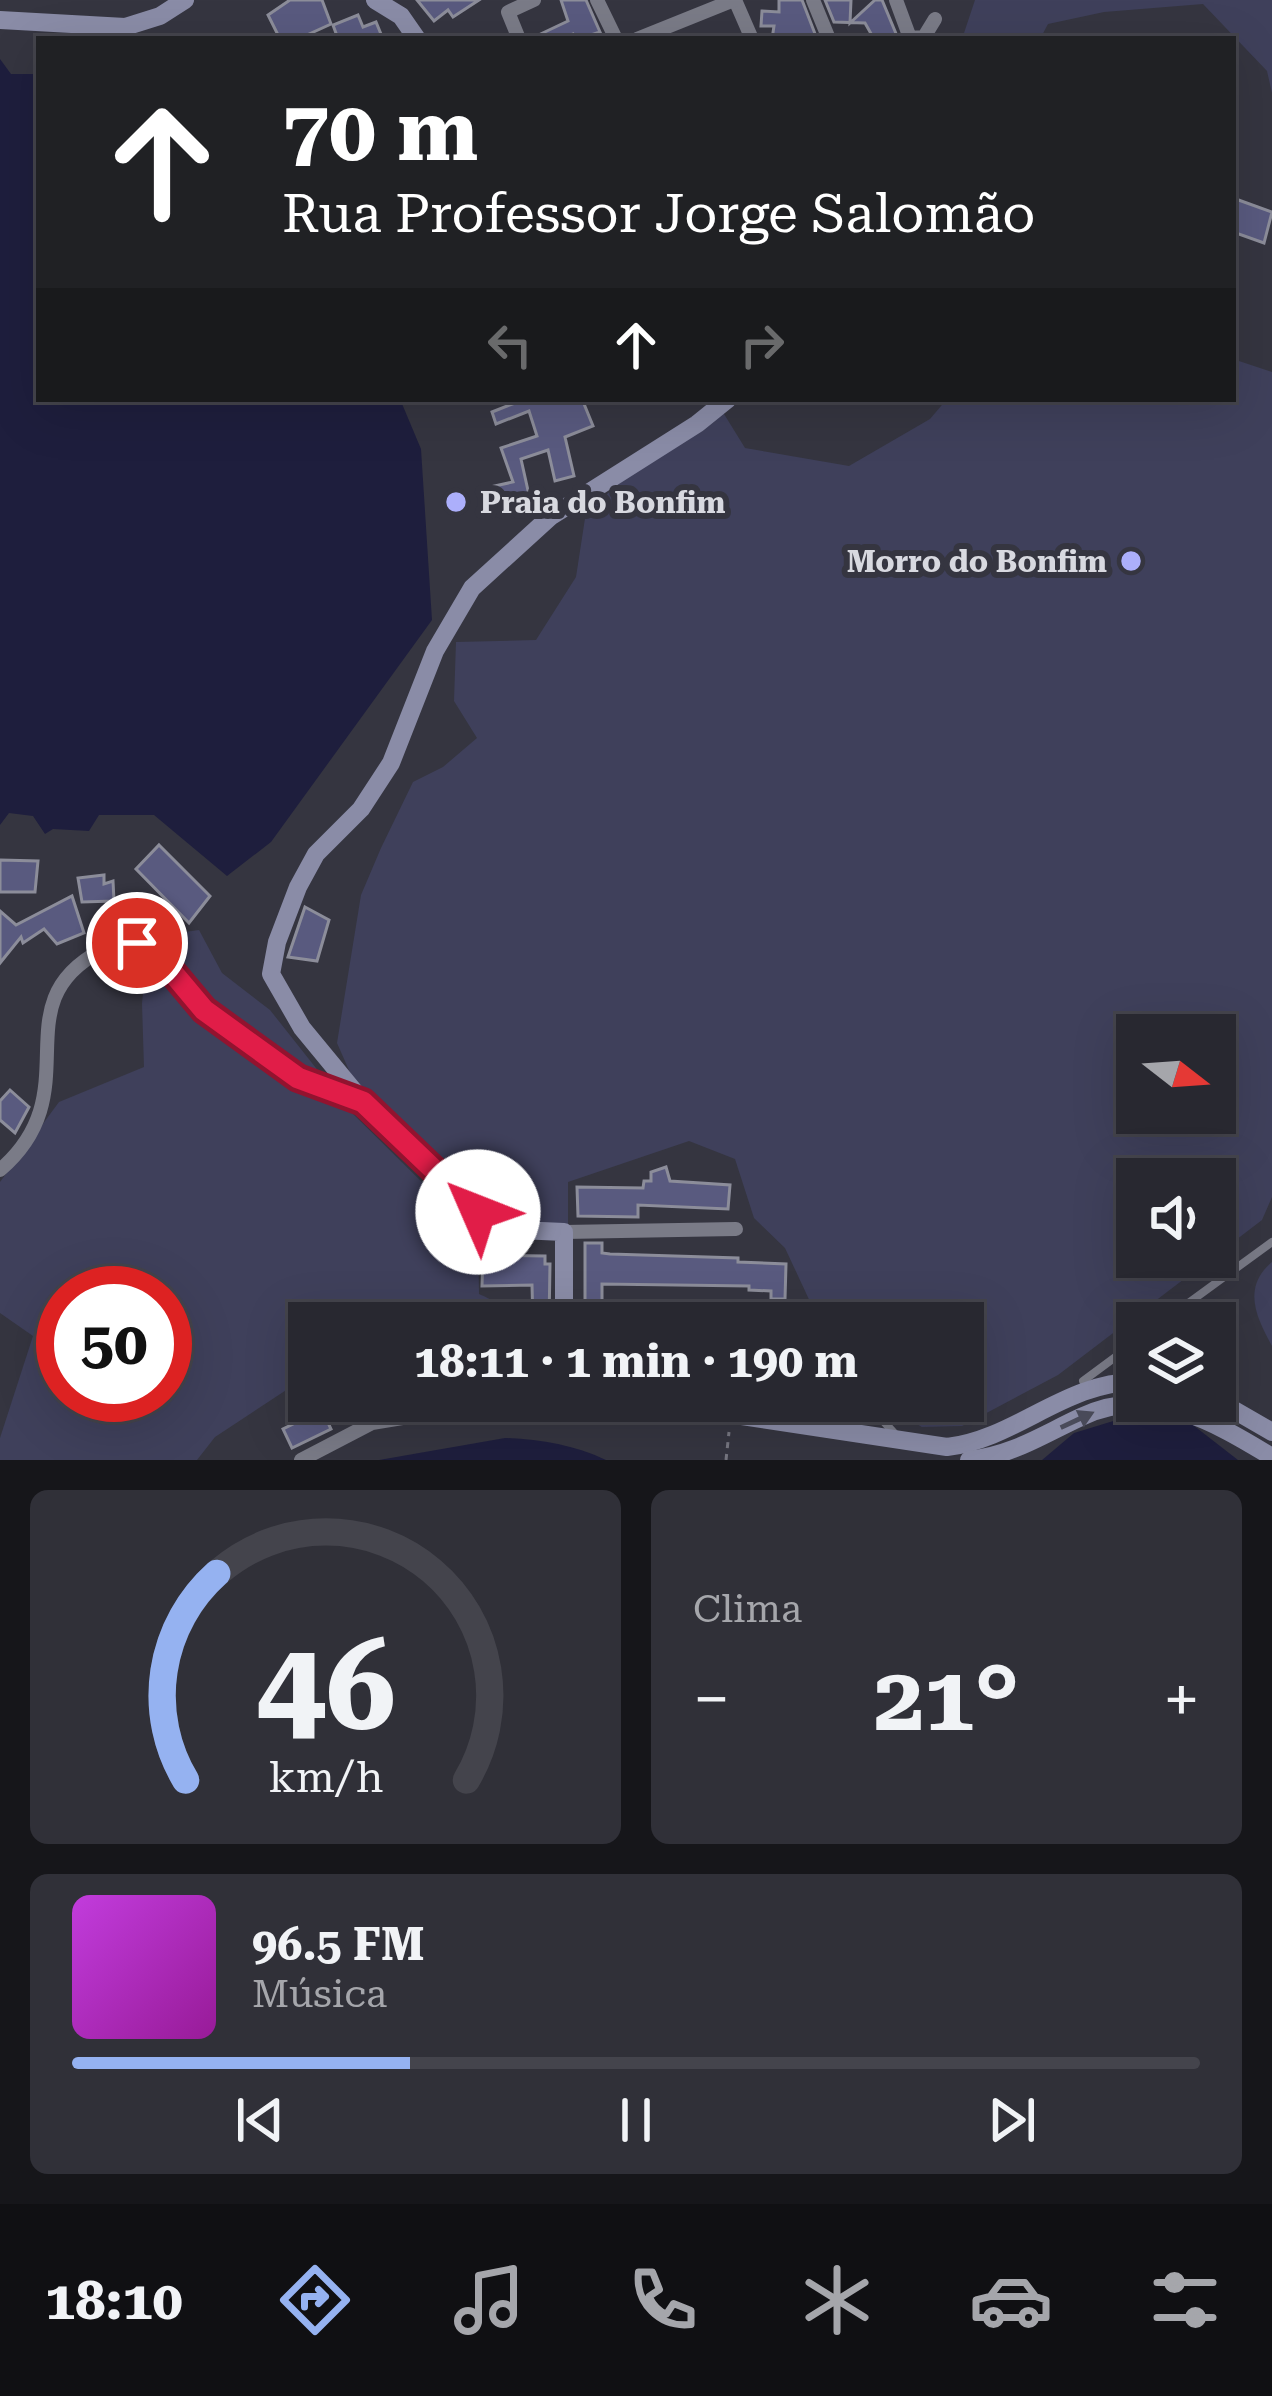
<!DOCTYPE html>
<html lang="pt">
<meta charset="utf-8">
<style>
:root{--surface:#282830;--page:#303038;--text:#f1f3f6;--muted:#a5a6ab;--line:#44444c;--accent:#95b2f1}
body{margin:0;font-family:"Roboto Serif",serif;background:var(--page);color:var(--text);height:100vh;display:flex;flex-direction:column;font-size:45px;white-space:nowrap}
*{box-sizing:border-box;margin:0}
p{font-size:39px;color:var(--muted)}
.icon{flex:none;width:66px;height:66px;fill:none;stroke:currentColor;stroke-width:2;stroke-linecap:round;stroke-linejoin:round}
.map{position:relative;height:1460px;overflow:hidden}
.panel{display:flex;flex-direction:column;gap:30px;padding:30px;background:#16161a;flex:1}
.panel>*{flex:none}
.top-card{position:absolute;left:36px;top:36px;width:1200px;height:366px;border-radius:0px;box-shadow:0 12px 48px #0002,0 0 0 3px var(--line);background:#202124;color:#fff;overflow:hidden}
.needle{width:78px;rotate:107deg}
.buttons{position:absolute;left:1116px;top:1014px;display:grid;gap:24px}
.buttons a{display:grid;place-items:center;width:120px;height:120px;border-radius:0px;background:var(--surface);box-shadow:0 12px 48px #0002,0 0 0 3px var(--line);font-size:60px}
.speed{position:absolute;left:36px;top:1266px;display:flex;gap:24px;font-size:60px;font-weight:700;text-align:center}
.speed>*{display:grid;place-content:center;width:156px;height:156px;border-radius:50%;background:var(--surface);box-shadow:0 12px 48px #0002,0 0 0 3px var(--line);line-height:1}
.speed .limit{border:18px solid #d22;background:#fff;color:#111}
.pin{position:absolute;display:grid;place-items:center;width:102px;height:102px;color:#fff;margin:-51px;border:6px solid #fff;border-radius:50%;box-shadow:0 3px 12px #0007}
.me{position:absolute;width:132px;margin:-66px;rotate:314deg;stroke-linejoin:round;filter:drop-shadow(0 0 9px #0008)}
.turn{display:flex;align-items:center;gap:42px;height:252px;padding:0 48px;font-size:54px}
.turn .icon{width:156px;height:156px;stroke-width:2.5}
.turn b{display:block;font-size:84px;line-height:102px}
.lanes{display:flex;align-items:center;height:114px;padding:0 48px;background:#0003;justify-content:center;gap:60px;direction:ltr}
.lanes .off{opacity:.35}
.big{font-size:90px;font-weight:700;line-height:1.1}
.panel .card{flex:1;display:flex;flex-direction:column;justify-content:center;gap:18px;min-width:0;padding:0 42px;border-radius:18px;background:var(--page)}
.panel .dial{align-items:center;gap:0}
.dial svg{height:312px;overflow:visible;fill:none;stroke:var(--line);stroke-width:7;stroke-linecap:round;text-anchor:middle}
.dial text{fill:var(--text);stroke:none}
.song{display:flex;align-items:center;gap:36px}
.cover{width:144px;height:144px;border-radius:18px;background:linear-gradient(135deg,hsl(290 70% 55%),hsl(300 70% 35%))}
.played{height:12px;border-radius:6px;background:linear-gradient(90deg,var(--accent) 30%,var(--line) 30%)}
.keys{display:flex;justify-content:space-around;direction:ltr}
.heat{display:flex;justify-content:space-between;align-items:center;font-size:66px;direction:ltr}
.panel .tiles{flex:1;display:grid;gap:30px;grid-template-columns:1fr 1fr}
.card:last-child{grid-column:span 2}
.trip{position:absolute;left:288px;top:1302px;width:696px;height:120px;border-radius:0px;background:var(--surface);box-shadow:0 12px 48px #0002,0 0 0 3px var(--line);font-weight:700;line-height:120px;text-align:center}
.dock{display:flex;height:192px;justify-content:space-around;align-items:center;background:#101013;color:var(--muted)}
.dock .icon{width:84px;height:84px}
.dock .on{color:var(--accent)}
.dock b{font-size:54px;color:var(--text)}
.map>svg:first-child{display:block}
.green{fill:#3f405b;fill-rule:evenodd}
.water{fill:#1e1e3d}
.building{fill:#595a7f;stroke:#8c8d9a;stroke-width:3}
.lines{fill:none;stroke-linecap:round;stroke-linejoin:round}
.path{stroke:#767680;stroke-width:3;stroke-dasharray:6 6;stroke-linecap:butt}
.lane{stroke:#7a7b87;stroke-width:8}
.street{stroke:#7a7b87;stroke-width:14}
.secondary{stroke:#8a8ca7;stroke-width:18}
.oneway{fill:#4a4b5a}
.route-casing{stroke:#92132f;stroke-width:30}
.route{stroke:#e11d48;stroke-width:21}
.poi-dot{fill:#acaffb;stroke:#353540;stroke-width:4.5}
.labels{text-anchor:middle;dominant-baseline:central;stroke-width:12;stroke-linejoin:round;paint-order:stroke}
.poi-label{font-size:30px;font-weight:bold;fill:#d8d9e0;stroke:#353540;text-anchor:start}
</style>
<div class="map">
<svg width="1272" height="1460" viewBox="0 0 1272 1460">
<rect width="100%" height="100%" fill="#353540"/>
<!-- green -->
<g class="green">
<path d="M 975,0 L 1272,0 L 1272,93 L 1267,71 L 1203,4 L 1104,12 L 1048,24 L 1040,39 L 962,39 Z"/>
<path d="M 1233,359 L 1272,372 L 1272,1197 L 1262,1220 L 1215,1256 L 1215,1179 L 1137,1179 L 1137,1257 L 1213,1257 L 1058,1375 L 962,1426 L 922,1427 L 876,1401 L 963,1401 L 963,1323 L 820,1323 L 785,1248 L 754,1218 L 735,1159 L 689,1141 L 568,1182 L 568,1232 L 497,1224 L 363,1102 L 337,1043 L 361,895 L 381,848 L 413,782 L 443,767 L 477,738 L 454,701 L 456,642 L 536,640 L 576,577 L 586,512 L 716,401 L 745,448 L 849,466 L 930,419 L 947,399 L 1233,399 ZM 1137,1035 L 1215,1035 L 1215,1113 L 1137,1113 Z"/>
<path d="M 199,930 L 222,973 L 270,1010 L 350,1111 L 433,1193 L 478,1228 L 479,1294 C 492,1300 507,1306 500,1323 L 309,1323 L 309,1375 L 215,1437 L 197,1460 L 0,1460 L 0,1438 L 33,1336 L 0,1313 L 0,1182 L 59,1102 L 144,1067 L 142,1003 L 149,937 ZM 63,1293 L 165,1293 L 165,1395 L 63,1395 Z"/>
<path d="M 1272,1262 L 1272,1346 C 1256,1317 1242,1287 1272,1262 Z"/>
</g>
<!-- water -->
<g class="water">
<path d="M 0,59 L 11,74 L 39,74 L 39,399 L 400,399 L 421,449 L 432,620 L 271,842 L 227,876 L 154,815 L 99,815 L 89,831 L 53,829 L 45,834 L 33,816 L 9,813 L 0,825 Z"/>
<path d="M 1133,1415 L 1193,1425 L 1238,1460 L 1042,1460 L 1074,1433 Z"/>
<path d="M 505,1438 C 540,1439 574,1445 606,1460 L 379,1460 Z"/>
</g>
<!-- building -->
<g class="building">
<path d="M 290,0 L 322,0 L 331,24 L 298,39 L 280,39 L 268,15 Z"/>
<path d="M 417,0 L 479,0 L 453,17 L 448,10 L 434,21 Z"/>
<path d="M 561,0 L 586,0 L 600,32 L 591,35 L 593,39 L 575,39 L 573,34 L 561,39 L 530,39 L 568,21 Z"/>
<path d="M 779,0 L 802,0 L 817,39 L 772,39 L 774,26 L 761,26 L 762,11 L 779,12 Z"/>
<path d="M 825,0 L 851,0 L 850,23 L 875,0 L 882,0 L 897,36 L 874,39 L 865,23 L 834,22 Z"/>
<path d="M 358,15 L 363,27 L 376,22 L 383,39 L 333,39 L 337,36 L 333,25 Z"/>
<path d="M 1233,198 L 1272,212 L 1264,243 L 1233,232 Z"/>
<path d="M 514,399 L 582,399 L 593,426 L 565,437 L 574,476 L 555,481 L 548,450 L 521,459 L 531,504 L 491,512 L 488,496 L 490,487 L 513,482 L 501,448 L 537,436 L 529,411 L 496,424 L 492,412 L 515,403 Z"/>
<path d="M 159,845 L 210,896 L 189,923 L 136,869 Z"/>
<path d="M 0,860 L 38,861 L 35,892 L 0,892 Z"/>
<path d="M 104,875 L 104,884 L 113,881 L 114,901 L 82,902 L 78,878 Z"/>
<path d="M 72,896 L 84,933 L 57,944 L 44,929 L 23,943 L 21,937 L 0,963 L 0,911 L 16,925 Z"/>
<path d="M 305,907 L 329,920 L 317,961 L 288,957 Z"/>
<path d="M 10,1090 L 29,1107 L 15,1133 L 0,1120 L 0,1101 Z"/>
<path d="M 666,1167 L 670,1181 L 730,1185 L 728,1209 L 638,1205 L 638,1217 L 578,1216 L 577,1187 L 643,1188 L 644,1181 L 651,1181 L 651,1172 Z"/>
<path d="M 585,1243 L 602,1243 L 602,1253 L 610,1254 L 738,1258 L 738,1262 L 786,1264 L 785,1299 L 771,1299 L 771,1291 L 749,1290 L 749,1286 L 602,1284 L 602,1316 L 585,1316 Z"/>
<path d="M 483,1255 L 545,1256 L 545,1264 L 550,1264 L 549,1323 L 533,1323 L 532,1285 L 482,1286 Z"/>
<path d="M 698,1307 L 697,1323 L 645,1323 L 645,1312 Z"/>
<path d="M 322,1410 L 331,1429 L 292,1448 L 283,1429 Z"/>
</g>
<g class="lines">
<!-- path -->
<path class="path" d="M 726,1460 L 729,1432"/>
<!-- lane -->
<g class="lane">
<path d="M 1161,1323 L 1272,1242"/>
<path d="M 1086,1387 L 1083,1381 L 1137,1341"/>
<path d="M 813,1401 L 875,1412 L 896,1435"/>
</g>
<!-- street -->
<g class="street">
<path d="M 597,0 L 616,39"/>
<path d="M 735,0 L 752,39"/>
<path d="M 813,0 L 829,39"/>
<path d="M 896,0 L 910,38 L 924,37 L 935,19"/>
<path d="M 519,39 L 508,12 L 534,0"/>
<path d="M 637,39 L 734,0"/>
<path d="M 0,1170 C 92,1091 0,1005 100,951 C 114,945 129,939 143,946 C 172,959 183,991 206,1011 C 254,1053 304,1080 363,1102"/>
<path d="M 564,1232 L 736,1229"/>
<path d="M 301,1460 L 372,1423 L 475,1406 L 547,1401"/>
</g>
<!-- secondary -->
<g class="secondary">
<path d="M 375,0 L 401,16 L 417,39"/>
<path d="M 0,20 L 125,27 L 160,16 L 185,0"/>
<path d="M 564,1323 L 564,1232 L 519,1230 L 479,1212 L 363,1102 L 302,1028 L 271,974 L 277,942 L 298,887 L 316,854 L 361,809 L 391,763 L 435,651 L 472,588 L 550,517 L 697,424 L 728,399"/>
<path d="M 1215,1399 L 1272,1432"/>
<path d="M 586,1401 L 702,1410 L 947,1447 C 1016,1439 1066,1381 1137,1382"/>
<path d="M 969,1460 C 1013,1455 1042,1435 1081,1417 C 1150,1384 1213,1421 1272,1457"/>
</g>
</g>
<!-- one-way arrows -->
<defs><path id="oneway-solid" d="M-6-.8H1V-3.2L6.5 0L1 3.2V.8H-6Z" transform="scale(3)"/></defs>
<use class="oneway" href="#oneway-solid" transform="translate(1077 1420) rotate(-25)"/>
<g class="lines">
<!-- route casing -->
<g class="route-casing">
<path id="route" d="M 137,943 L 157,954 L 204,1010 L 298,1078 L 363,1102 L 478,1212"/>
</g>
<!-- route -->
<use href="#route" class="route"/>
</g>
<!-- markers -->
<g class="poi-dot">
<circle cx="456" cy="502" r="12"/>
<circle cx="1131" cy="561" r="12"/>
</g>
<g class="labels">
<!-- poi labels -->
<g class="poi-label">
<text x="480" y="502">Praia do Bonfim</text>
<text x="1107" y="561" text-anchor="end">Morro do Bonfim</text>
</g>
</g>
</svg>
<div class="buttons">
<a><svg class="needle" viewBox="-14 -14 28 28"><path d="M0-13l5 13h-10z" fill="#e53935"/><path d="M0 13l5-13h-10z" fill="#a5a6ab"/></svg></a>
<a><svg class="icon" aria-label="sound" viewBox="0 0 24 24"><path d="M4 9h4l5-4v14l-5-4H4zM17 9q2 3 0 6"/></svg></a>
<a><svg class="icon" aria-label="layers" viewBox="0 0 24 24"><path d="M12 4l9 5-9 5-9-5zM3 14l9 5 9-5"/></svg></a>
</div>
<div class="speed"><div class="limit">50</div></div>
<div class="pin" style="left:137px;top:943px;background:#d93025"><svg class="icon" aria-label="arrive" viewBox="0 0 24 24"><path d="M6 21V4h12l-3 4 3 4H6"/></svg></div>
<svg class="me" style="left:478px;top:1212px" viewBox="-20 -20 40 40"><circle r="19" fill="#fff"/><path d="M0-13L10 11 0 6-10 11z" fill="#e11d48"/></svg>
<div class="trip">18:11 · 1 min · 190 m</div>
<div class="top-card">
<div class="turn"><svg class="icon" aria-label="ahead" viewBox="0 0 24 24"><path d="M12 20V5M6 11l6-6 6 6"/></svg><div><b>70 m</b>Rua Professor Jorge Salomão</div></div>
<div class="lanes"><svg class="icon off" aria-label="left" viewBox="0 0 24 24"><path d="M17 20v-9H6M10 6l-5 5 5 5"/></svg><svg class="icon" aria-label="ahead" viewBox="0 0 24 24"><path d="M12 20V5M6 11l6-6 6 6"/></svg><svg class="icon off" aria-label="right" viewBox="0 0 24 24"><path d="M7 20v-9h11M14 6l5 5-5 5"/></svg></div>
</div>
</div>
<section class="panel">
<div class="tiles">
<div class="card dial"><svg viewBox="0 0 100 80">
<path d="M14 69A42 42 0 1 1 86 69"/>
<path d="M14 69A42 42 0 0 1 22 16" stroke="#95b2f1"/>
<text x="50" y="56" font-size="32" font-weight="700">46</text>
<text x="50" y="72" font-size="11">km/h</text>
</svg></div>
<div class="card"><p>Clima</p>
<div class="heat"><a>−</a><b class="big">21°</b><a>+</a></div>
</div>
<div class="card">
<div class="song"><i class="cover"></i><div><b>96.5 FM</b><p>Música</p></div></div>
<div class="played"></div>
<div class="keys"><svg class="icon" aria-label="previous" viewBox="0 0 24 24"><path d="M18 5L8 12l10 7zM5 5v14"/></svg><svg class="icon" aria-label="pause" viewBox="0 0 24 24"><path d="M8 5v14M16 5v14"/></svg><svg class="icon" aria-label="next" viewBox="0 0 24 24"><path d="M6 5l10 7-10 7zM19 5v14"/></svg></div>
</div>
</div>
</section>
<nav class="dock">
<b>18:10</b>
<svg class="icon on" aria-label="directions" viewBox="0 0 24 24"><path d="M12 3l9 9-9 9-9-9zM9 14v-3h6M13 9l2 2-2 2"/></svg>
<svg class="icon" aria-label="music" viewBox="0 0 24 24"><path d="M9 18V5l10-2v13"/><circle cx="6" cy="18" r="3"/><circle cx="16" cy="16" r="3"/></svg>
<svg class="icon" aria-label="phone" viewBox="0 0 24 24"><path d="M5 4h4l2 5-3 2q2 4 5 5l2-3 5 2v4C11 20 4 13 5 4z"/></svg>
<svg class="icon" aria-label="climate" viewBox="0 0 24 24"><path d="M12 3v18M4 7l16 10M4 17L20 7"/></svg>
<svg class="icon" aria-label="car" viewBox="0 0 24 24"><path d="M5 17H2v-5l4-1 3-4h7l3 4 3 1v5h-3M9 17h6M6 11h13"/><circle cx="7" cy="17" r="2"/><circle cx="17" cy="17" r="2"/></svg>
<svg class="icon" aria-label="filters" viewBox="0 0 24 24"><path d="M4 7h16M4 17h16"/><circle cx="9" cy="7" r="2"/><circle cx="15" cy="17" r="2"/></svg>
</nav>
